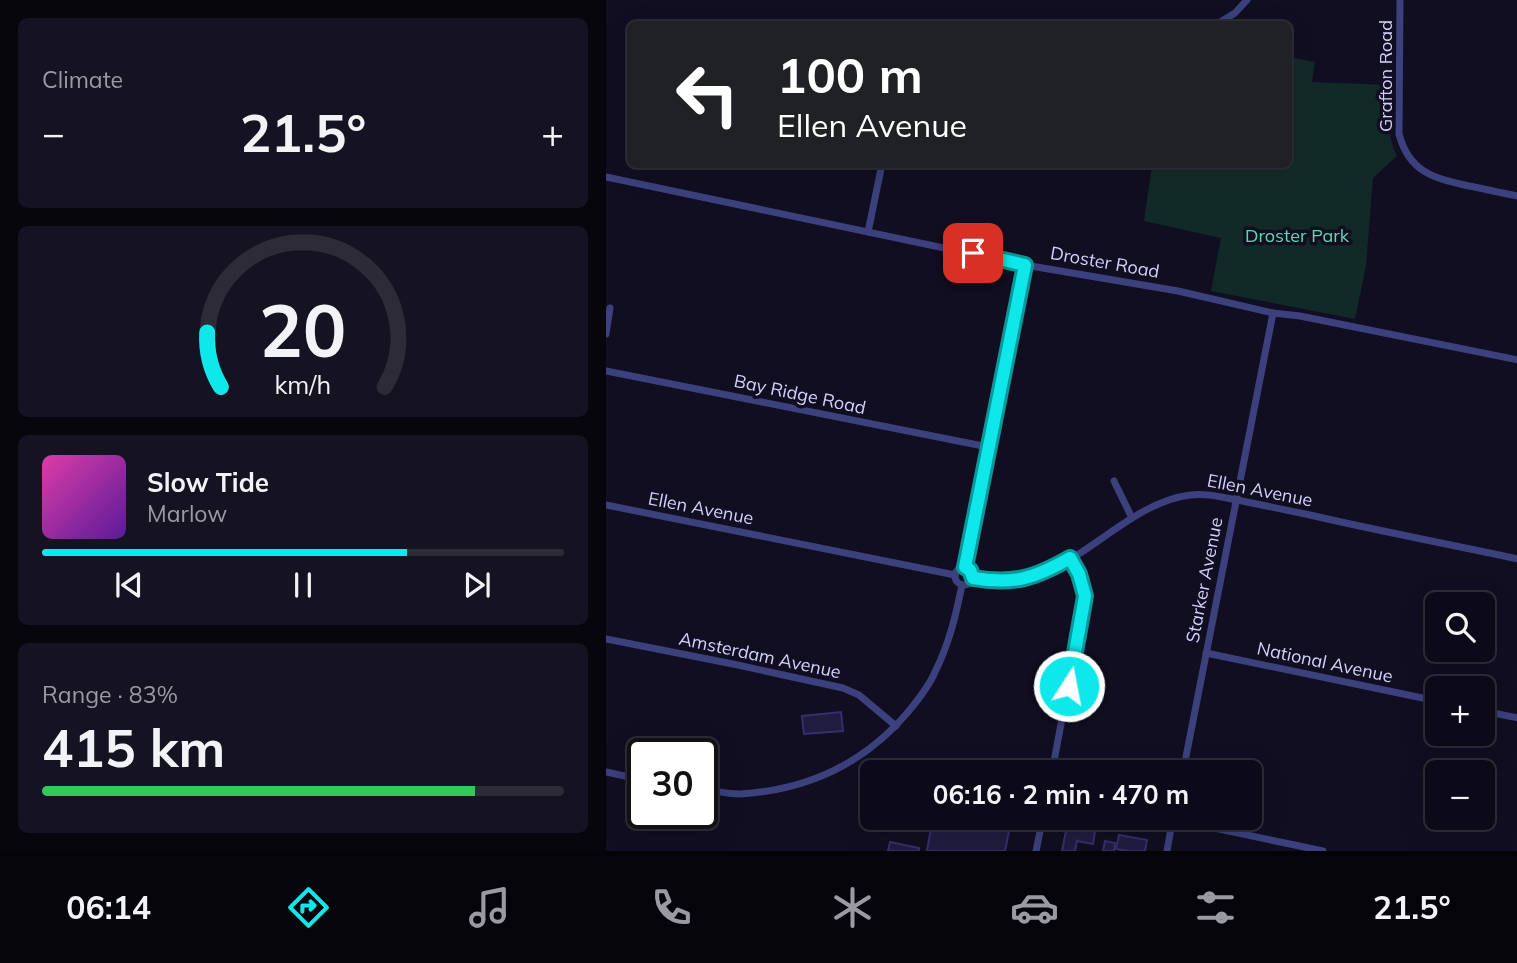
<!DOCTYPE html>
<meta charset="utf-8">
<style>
:root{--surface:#0c0a18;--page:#151321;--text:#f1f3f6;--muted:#9a9aa2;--line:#2c2b37;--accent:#0ee8ea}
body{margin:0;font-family:Mulish,sans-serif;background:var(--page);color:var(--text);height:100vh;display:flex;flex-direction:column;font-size:26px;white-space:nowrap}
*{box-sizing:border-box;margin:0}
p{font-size:23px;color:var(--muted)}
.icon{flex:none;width:38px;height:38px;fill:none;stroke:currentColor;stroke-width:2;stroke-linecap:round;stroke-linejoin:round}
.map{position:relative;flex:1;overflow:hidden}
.panel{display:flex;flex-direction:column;gap:18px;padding:18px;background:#07060d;width:606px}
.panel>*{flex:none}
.top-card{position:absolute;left:21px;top:21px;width:665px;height:147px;border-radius:10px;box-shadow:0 7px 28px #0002,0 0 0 2px var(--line);background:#202124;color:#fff;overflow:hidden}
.controls{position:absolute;left:819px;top:592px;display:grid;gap:14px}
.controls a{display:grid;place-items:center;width:70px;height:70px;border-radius:10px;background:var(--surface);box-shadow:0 7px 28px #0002,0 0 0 2px var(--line);font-size:35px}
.speed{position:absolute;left:21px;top:738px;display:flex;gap:14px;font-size:35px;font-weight:700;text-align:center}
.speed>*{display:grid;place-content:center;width:91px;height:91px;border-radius:50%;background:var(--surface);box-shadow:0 7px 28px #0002,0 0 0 2px var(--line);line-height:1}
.speed .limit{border:4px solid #111;border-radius:10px;background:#fff;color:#111}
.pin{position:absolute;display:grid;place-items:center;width:60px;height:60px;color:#fff;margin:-30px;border-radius:14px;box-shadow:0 4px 10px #0006}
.me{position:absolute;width:77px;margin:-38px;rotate:11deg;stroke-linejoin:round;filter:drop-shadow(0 0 5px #0008)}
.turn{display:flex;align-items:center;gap:24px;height:147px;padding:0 35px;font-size:32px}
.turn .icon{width:91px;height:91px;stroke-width:2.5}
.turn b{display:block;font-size:49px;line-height:60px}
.big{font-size:52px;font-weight:700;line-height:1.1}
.panel .card{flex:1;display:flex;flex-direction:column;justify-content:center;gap:10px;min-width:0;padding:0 24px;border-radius:10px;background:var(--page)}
.panel .dial{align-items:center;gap:0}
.dial svg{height:182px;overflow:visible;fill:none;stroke:var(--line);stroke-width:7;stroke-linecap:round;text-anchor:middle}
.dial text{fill:var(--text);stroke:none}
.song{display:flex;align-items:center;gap:21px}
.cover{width:84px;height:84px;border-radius:10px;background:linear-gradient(135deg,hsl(320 70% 55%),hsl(270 70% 35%))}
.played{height:7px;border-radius:4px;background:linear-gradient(90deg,var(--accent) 70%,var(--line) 70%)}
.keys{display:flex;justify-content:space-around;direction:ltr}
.heat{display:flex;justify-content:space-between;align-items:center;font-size:38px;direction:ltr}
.charge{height:10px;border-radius:5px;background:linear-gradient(90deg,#34c759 83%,var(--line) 0)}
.trip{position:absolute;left:254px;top:760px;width:402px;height:70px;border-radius:10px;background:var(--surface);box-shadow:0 7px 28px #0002,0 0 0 2px var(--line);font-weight:700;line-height:70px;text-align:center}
.dock{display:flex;height:112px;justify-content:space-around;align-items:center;background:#05040a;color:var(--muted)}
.dock .icon{width:49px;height:49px}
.dock .active{color:var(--accent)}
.dock b{font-size:32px;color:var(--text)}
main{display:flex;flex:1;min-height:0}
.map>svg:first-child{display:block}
.green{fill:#122a27}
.building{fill:#201c40;stroke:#362f6b;stroke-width:2}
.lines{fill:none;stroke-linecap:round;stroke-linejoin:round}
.minor{stroke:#3c407c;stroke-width:7}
.route-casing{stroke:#099798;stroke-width:18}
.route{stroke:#0ee8ea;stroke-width:12}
.labels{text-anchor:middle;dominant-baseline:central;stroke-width:7;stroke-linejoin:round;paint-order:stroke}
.street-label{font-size:18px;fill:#d2d1fc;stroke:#100e20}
.park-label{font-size:18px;fill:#61d7af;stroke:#100e20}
</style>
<main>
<section class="panel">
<div class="card"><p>Climate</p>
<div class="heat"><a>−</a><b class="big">21.5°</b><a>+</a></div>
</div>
<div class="card dial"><svg viewBox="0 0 100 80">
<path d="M14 69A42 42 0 1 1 86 69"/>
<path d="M14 69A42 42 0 0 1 8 45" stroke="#0ee8ea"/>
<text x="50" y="56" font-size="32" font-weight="700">20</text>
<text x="50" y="72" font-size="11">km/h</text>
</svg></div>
<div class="card">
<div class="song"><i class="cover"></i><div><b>Slow Tide</b><p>Marlow</p></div></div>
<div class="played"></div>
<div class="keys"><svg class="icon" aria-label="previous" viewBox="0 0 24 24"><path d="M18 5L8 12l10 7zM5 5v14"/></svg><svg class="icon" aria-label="pause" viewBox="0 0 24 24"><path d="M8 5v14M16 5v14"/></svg><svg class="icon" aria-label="next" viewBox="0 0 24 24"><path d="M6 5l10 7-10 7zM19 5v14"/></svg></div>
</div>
<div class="card"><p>Range · 83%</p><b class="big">415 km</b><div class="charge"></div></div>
</section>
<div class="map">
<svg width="912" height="851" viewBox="0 0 912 851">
<rect width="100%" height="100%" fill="#100e20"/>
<!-- green -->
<path class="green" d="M 683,57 L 709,62 L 706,82 L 783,85 C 783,109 780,135 791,156 L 767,178 L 760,266 L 749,319 L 605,291 L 615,238 L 538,221 L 546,165 L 682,164 Z"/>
<!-- building -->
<g class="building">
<path d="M 235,712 L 237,731 L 198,734 L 196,716 Z"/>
<path d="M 327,817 L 406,817 L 399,851 L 321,851 Z"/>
<path d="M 461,826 L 489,831 L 487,844 L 471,841 L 469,851 L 456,851 Z"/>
<path d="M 513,835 L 541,840 L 539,851 L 522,851 L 510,849 Z"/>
<path d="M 499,841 L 509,843 L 508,851 L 497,851 Z"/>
<path d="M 284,842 L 313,848 L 313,851 L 282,851 Z"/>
</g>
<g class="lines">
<!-- minor -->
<g class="minor">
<path d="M 794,0 L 793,134 C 803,172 827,178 863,186 C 879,189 895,193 912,196"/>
<path d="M 611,24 L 629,13 L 641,0"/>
<path d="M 0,177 L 419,265 L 572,291 L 667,313 L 694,316 L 912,360"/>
<path d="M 262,232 L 276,164"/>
<path d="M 0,334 L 4,308"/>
<path d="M 0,371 L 382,447"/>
<path d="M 508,481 L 526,518"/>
<path d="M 0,505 L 349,575"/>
<circle cx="358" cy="576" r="9"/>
<path d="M 360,567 L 419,265"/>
<path d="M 367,578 C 377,580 388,582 399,582 C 468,580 516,504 584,495 C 600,493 615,497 631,500 C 655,505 679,510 704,515 C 773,531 842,544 912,559"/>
<path d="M 0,639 L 127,664 L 237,688 L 253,695 L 290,726"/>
<path d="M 600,653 L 831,701"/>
<path d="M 877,711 L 912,718"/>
<path d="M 0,772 L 37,780"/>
<path d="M 446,772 L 479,596 L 473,574 L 464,558"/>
<path d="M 577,772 L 667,313"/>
<path d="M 96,789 C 108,791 121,794 134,794 C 202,790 258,764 302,712 C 312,700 323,686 329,672 C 343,644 350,615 356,585"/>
<path d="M 556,817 L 717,851"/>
<path d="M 430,851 L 437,817"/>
<path d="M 561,851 L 567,817"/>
</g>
</g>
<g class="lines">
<!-- route casing -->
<g class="route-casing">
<path id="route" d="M 367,253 L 419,265 L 359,567 L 364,570 L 367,578 C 408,585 429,578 464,558 L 473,574 L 479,596 L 463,686"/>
</g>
<!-- route -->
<use href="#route" class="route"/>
</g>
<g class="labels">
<!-- street labels -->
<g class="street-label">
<text transform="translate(779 76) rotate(-90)">Grafton Road</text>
<text transform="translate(499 262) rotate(10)">Droster Road</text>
<text transform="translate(194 394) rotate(12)">Bay Ridge Road</text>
<text transform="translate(654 490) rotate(11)">Ellen Avenue</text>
<text transform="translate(95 508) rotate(11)">Ellen Avenue</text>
<text transform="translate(598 580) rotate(-79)">Starker Avenue</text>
<text transform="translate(154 655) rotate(12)">Amsterdam Avenue</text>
<text transform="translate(719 662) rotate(12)">National Avenue</text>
</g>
<!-- park labels -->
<g class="park-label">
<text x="691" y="235">Droster Park</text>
</g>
</g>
</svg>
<div class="controls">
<a><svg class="icon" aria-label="search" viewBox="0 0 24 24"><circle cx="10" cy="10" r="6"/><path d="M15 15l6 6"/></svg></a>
<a>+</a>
<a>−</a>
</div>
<div class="speed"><div class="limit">30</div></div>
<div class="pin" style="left:367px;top:253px;background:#d93025"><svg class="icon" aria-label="arrive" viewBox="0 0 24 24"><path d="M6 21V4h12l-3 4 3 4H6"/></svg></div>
<svg class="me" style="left:463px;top:686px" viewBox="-20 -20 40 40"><circle r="17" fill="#0ee8ea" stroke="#fff" stroke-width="3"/><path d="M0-11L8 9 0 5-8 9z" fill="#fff"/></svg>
<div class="trip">06:16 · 2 min · 470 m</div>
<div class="top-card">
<div class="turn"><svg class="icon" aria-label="left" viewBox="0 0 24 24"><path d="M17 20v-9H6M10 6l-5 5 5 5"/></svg><div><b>100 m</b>Ellen Avenue</div></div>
</div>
</div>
</main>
<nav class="dock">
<b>06:14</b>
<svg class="icon active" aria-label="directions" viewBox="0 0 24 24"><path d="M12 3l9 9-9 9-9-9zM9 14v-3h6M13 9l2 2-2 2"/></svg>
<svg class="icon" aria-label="music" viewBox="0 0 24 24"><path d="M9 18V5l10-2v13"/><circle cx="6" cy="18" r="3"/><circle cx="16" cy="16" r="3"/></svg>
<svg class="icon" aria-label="phone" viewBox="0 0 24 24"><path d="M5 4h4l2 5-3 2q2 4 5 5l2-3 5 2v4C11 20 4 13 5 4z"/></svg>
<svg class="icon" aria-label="climate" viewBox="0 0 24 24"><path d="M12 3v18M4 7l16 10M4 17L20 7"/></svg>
<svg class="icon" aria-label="car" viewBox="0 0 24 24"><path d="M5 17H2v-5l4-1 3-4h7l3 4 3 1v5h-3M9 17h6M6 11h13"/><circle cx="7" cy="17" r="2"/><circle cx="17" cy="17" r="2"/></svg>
<svg class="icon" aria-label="filters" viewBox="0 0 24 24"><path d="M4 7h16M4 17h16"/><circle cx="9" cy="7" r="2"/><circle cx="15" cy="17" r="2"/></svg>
<b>21.5°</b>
</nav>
